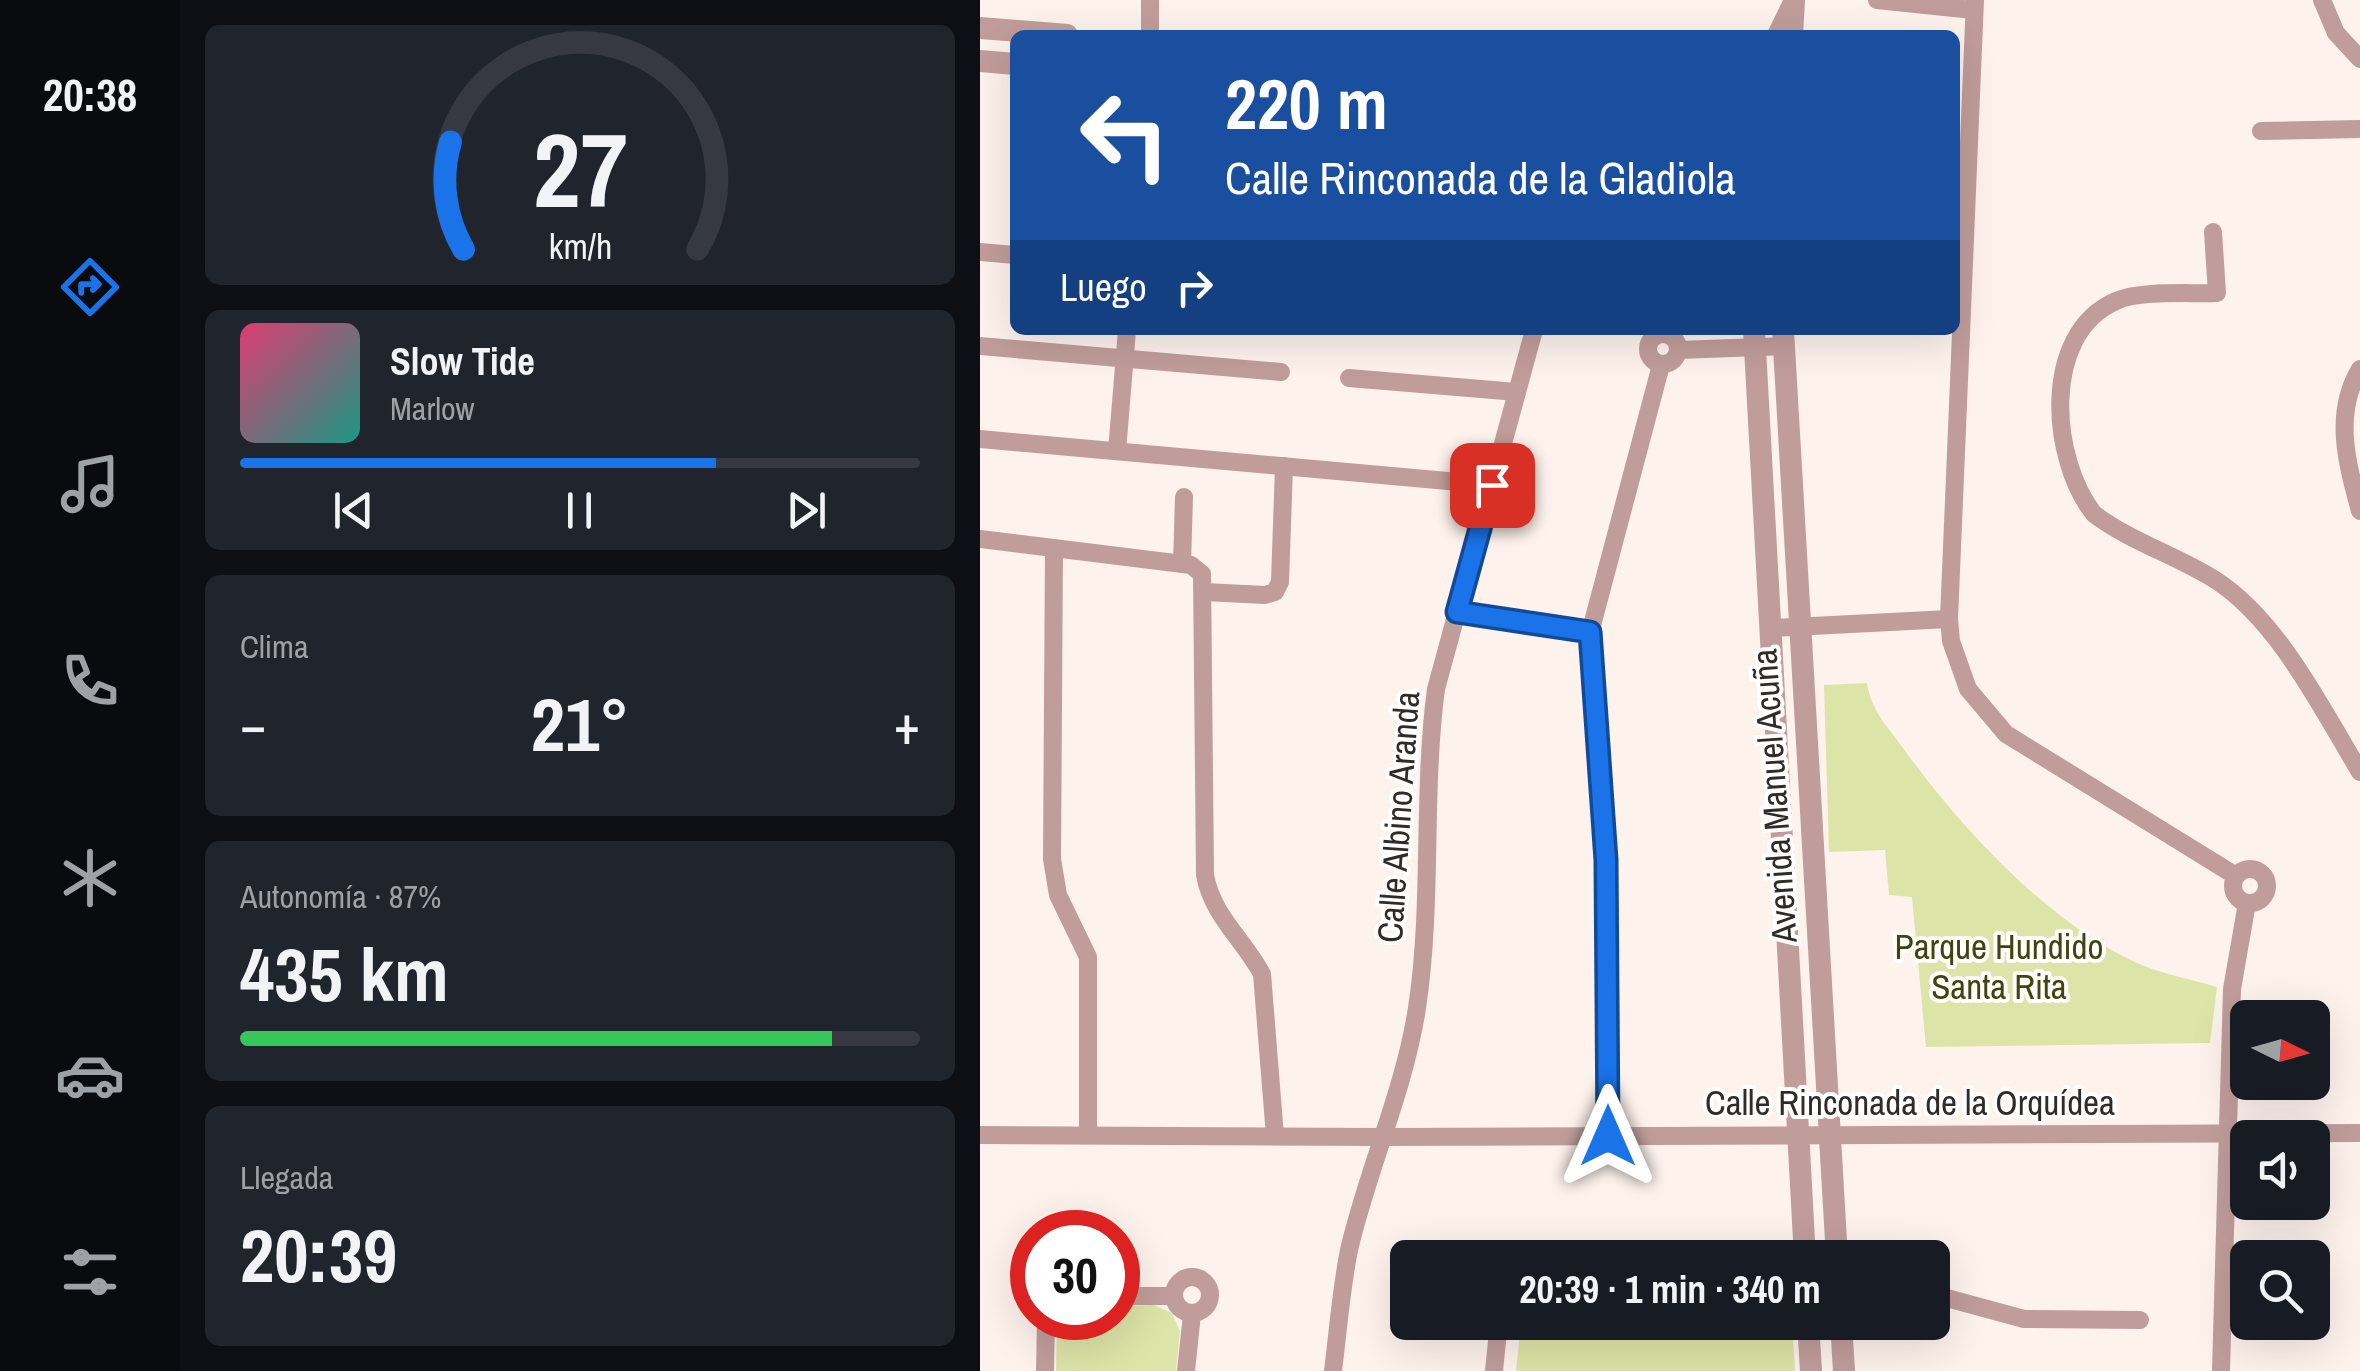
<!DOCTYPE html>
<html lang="es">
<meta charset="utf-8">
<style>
:root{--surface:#171b24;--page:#20242c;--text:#f1f3f6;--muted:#9ea1a6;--line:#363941;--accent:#1a73e8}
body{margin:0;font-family:"Archivo Narrow",sans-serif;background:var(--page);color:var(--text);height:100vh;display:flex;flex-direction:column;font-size:38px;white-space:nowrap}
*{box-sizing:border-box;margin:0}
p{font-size:32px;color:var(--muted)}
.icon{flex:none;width:55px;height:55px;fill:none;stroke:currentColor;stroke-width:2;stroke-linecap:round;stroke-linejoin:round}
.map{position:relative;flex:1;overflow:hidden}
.sheet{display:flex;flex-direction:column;gap:25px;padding:25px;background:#0d0f14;width:800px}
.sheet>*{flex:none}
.guide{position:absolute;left:30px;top:30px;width:950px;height:305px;border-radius:15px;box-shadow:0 10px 40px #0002;background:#1a4fa0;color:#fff;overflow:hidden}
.needle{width:65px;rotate:95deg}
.fabs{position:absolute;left:1250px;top:1000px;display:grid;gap:20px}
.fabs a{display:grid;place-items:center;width:100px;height:100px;border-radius:15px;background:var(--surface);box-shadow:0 10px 40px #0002;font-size:50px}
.speed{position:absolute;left:30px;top:1210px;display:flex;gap:20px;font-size:50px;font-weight:700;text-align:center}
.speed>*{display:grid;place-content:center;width:130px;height:130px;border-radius:50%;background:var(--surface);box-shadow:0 10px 40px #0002;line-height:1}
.speed .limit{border:15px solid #d22;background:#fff;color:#111}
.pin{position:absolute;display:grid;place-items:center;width:85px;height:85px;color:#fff;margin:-42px;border-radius:20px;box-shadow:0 5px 15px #0006}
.me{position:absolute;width:110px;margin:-55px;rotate:0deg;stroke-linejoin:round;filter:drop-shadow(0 0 8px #0008)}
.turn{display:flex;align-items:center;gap:35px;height:210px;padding:0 50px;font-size:45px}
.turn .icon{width:130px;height:130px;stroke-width:2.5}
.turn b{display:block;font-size:70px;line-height:85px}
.then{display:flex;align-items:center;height:95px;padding:0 50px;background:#0003;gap:20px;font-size:38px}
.big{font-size:75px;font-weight:700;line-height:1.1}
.sheet .card{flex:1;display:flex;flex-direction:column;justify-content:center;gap:15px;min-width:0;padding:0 35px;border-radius:15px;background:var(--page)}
.sheet .dial{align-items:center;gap:0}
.dial svg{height:260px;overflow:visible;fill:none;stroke:var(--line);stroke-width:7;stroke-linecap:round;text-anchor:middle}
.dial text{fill:var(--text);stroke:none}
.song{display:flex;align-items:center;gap:30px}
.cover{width:120px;height:120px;border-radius:15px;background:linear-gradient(135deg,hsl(340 70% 55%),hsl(170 70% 35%))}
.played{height:10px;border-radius:5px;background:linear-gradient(90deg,var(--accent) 70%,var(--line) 70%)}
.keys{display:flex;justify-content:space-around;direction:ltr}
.heat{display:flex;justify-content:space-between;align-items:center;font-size:55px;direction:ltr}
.charge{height:15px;border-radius:8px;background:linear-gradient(90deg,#34c759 87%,var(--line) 0)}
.trip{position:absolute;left:410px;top:1240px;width:560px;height:100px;border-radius:15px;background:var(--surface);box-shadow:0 10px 40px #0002;font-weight:700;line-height:100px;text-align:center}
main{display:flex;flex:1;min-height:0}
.tab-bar{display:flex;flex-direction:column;width:180px;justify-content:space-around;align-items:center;background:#090b0e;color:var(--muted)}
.tab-bar .icon{width:70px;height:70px}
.tab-bar .current{color:var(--accent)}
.tab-bar b{font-size:45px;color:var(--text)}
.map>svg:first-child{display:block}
.green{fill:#dde4a7}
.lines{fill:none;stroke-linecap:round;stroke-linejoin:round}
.minor{stroke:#c09d9b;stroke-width:18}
.tertiary{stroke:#c09d9b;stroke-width:22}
.route-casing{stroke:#114b97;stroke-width:25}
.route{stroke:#1a73e8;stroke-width:18}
.labels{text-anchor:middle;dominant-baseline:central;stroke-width:8;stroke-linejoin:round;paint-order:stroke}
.street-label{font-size:35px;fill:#312b27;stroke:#fff}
.park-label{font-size:35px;fill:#41440d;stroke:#fff}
</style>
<main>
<nav class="tab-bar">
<b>20:38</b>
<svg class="icon current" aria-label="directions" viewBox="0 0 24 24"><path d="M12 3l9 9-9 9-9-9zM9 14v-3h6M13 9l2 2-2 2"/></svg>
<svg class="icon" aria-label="music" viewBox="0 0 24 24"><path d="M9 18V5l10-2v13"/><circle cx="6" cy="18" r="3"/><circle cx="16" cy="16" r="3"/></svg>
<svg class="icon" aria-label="phone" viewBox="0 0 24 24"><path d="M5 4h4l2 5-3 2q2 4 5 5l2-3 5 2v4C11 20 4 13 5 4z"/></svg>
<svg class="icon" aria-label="climate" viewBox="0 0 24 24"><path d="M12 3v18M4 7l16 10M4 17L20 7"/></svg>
<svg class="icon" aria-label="car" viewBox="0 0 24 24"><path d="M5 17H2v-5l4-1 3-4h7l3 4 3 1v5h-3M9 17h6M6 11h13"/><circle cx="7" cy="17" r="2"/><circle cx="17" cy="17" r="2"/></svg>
<svg class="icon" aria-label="filters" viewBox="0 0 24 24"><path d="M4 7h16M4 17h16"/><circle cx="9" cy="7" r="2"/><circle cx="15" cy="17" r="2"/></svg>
</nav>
<section class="sheet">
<div class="card dial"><svg viewBox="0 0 100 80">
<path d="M14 69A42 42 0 1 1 86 69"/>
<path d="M14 69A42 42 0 0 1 10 36" stroke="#1a73e8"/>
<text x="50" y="56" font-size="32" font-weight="700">27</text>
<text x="50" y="72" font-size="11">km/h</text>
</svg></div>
<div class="card">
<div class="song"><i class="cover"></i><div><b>Slow Tide</b><p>Marlow</p></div></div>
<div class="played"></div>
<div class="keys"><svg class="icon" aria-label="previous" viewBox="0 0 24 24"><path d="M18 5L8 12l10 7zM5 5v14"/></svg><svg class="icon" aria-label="pause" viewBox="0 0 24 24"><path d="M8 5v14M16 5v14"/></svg><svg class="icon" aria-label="next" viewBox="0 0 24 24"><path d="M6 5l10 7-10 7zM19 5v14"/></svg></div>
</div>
<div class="card"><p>Clima</p>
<div class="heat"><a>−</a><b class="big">21°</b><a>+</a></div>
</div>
<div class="card"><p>Autonomía · 87%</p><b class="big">435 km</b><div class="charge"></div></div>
<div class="card"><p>Llegada</p><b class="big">20:39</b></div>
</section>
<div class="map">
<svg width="1380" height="1371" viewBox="0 0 1380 1371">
<rect width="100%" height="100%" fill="#fdf2ec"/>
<!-- green -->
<g class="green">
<path d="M 887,683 C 891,710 907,726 923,748 C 980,827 1067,922 1157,963 C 1181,974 1211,979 1237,987 L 1230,1043 L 946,1047 L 932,897 L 909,895 L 905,850 L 849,852 L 844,685 Z"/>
<path d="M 174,1305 L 192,1313 L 200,1331 L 196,1371 L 76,1371 L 77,1324 L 81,1318 L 138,1318 L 138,1306 Z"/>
<path d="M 541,1322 L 812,1323 L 815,1371 L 536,1371 Z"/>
</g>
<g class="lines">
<!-- minor -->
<g class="minor">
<path d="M 170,0 L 170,35"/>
<path d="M 897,0 L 993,10"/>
<path d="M 995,0 L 969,619 L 971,641 L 988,689 L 1026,734 L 1256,876"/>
<path d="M 1342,0 L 1356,33 L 1380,59"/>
<path d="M 796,35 L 813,0"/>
<path d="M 814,35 L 816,1"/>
<path d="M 1281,131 L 1380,129"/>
<path d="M 1233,232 L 1237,293 C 1209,294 1160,290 1136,301 C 1060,334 1071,460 1114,514 C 1151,542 1198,556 1237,581 C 1299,622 1342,709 1380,772"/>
<path d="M 0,252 L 35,255"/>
<circle cx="683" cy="349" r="15"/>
<path d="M 0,346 L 301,372"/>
<path d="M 699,350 L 804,346"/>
<path d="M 1380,369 C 1353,414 1367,463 1380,511"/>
<path d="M 369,378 L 537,392"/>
<path d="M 0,439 L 512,485"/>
<path d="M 137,451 L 147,330"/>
<path d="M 0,539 L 211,565 L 222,574 L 225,875 C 232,915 263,939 282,974 L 295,1136"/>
<path d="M 74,548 L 72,859 L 78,895 L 108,957 L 108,1135"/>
<path d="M 202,564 L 204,497"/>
<path d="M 224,592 L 285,595 L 295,592 L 300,582 L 304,466"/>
<path d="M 477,612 L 610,633"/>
<path d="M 793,628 L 969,619"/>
<circle cx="1270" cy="886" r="17"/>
<path d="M 0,1135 L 404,1137 L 1380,1133"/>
<path d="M 628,1136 L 626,860 L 610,633 L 681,365"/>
<circle cx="212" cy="1295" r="18"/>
<path d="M 52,1284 L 47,1294 L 52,1310"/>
<path d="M 952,1294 L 1044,1319 L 1160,1320"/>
<path d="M 138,1296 L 193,1296"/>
<path d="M 65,1371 L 66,1318"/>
<path d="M 206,1371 L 212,1314"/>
<path d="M 353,1371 C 358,1331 361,1290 369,1250 C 388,1168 424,1092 437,1008 C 453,902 442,794 456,689 L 554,330"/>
<path d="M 514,1371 L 519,1322"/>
<path d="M 1241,1371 L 1252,989 L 1267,903"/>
</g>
<!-- tertiary -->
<g class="tertiary">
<path d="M 0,28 L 87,35"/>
<path d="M 0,61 L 35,64"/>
<path d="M 774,330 L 825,1258"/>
<path d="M 803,330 L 857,1258"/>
<path d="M 828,1322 L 831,1371"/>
<path d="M 861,1322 L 864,1371"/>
</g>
</g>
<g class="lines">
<!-- route casing -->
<g class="route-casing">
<path id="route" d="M 512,485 L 477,612 L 610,632 L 626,860 L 628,1136"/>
</g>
<!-- route -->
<use href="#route" class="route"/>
</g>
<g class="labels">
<!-- street labels -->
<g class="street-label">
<text transform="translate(794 796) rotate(-94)">Avenida Manuel Acuña</text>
<text transform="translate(418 817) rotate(-86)">Calle Albino Aranda</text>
<text x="930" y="1102">Calle Rinconada de la Orquídea</text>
</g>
<!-- park labels -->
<g class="park-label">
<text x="1019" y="946">Parque Hundido<tspan x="1019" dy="40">Santa Rita</tspan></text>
</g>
</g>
</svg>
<div class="fabs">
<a><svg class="needle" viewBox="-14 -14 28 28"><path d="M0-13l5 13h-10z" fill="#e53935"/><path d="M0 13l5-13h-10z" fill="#9ea1a6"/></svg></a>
<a><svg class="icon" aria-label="sound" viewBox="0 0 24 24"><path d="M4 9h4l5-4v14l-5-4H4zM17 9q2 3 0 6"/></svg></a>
<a><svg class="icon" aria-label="search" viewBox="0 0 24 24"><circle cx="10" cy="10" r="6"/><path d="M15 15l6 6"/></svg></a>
</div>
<div class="speed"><div class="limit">30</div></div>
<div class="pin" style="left:512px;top:485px;background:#d93025"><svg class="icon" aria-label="arrive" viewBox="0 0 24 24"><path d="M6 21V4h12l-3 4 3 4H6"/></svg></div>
<svg class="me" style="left:628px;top:1136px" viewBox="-20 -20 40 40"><path d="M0-17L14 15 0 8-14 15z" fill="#1a73e8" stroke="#fff" stroke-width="4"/></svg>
<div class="trip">20:39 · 1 min · 340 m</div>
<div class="guide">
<div class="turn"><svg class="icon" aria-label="left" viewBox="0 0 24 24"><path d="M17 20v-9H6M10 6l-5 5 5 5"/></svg><div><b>220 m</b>Calle Rinconada de la Gladiola</div></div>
<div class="then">Luego<svg class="icon" aria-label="right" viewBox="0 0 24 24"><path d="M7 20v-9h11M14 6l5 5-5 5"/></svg></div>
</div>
</div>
</main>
